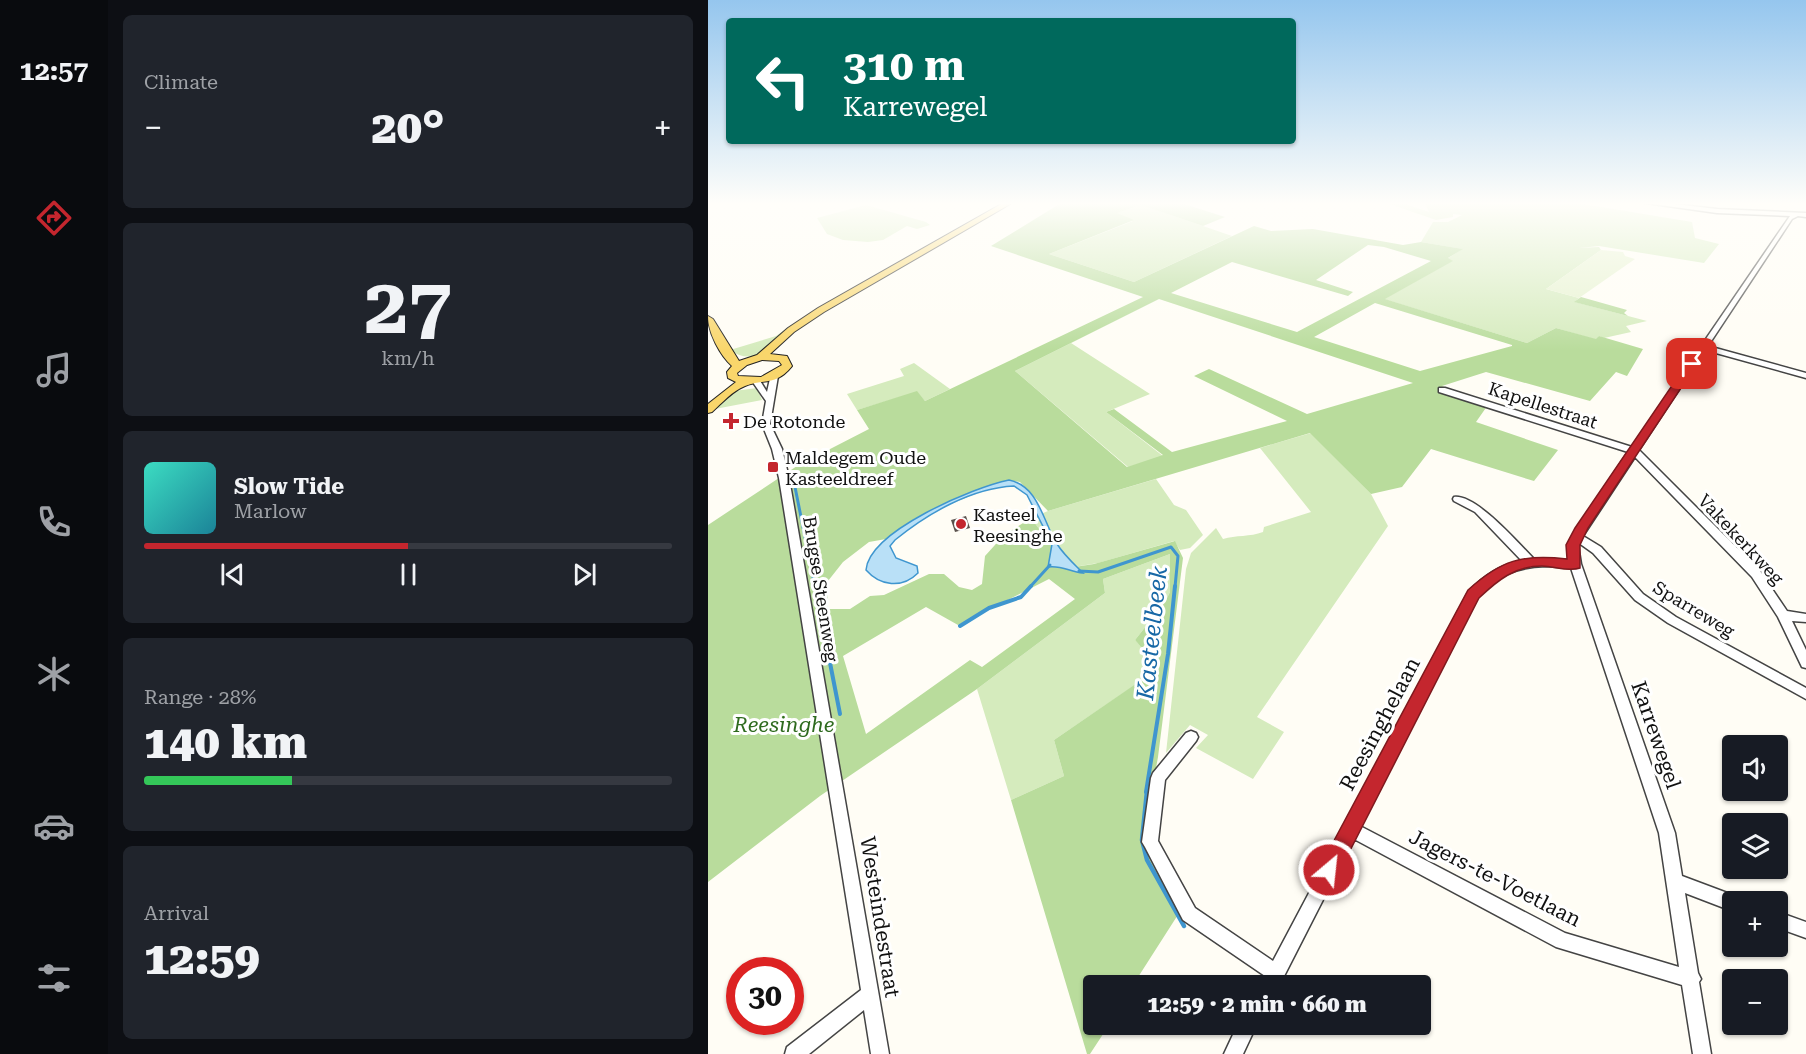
<!DOCTYPE html>
<meta charset="utf-8">
<style>
:root{--surface:#171b24;--page:#20242c;--text:#f1f3f6;--muted:#9ea1a6;--line:#363941;--accent:#c4262e}
body{margin:0;font-family:"Roboto Serif",serif;background:var(--page);color:var(--text);height:100vh;display:flex;flex-direction:column;font-size:22px;white-space:nowrap}
*{box-sizing:border-box;margin:0}
p{font-size:20px;color:var(--muted)}
.icon{flex:none;width:33px;height:33px;fill:none;stroke:currentColor;stroke-width:2;stroke-linecap:round;stroke-linejoin:round}
.map{position:relative;flex:1;overflow:hidden}
.details{display:flex;flex-direction:column;gap:15px;padding:15px;background:#0d0f14;width:600px}
.details>*{flex:none}
.banner{position:absolute;left:18px;top:18px;width:570px;height:126px;border-radius:6px;box-shadow:0 2px 4px #0004;background:#00695c;color:#fff;overflow:hidden}
.tools{position:absolute;left:1014px;top:735px;display:grid;gap:12px}
.tools a{display:grid;place-items:center;width:66px;height:66px;border-radius:6px;background:var(--surface);box-shadow:0 2px 4px #0004;font-size:30px}
.speed{position:absolute;left:18px;top:957px;display:flex;gap:12px;font-size:30px;font-weight:700;text-align:center}
.speed>*{display:grid;place-content:center;width:78px;height:78px;border-radius:50%;background:var(--surface);box-shadow:0 2px 4px #0004;line-height:1}
.speed .limit{border:9px solid #d22;background:#fff;color:#111}
.pin{position:absolute;display:grid;place-items:center;width:51px;height:51px;color:#fff;margin:-26px;border-radius:12px;box-shadow:0 3px 9px #0006}
.me{position:absolute;width:66px;margin:-33px;rotate:28deg;stroke-linejoin:round;filter:drop-shadow(0 0 4px #0008)}
.turn{display:flex;align-items:center;gap:21px;height:126px;padding:0 18px;font-size:27px}
.turn .icon{width:78px;height:78px;stroke-width:2.5}
.turn b{display:block;font-size:42px;line-height:51px}
.big{font-size:45px;font-weight:800;line-height:1.1}
.details .card{flex:1;display:flex;flex-direction:column;justify-content:center;gap:9px;min-width:0;padding:0 21px;border-radius:9px;background:var(--page)}
.details .dial{align-items:center;gap:0}
.dial b{font-size:78px;line-height:1}
.song{display:flex;align-items:center;gap:18px}
.cover{width:72px;height:72px;border-radius:9px;background:linear-gradient(135deg,hsl(170 70% 55%),hsl(190 70% 35%))}
.played{height:6px;border-radius:3px;background:linear-gradient(90deg,var(--accent) 50%,var(--line) 50%)}
.keys{display:flex;justify-content:space-around;direction:ltr}
.heat{display:flex;justify-content:space-between;align-items:center;font-size:33px;direction:ltr}
.charge{height:9px;border-radius:4px;background:linear-gradient(90deg,#34c759 28%,var(--line) 0)}
.trip{position:absolute;left:375px;top:975px;width:348px;height:60px;border-radius:6px;background:var(--surface);box-shadow:0 2px 4px #0004;font-weight:800;line-height:60px;text-align:center}
main{display:flex;flex:1;min-height:0}
.dock{display:flex;flex-direction:column;width:108px;justify-content:space-around;align-items:center;background:#090b0e;color:var(--muted)}
.dock .icon{width:42px;height:42px}
.dock .selected{color:var(--accent)}
.dock b{font-size:27px;color:var(--text)}
.map>svg:first-child{display:block}
.green{fill:#d5ebbd}
.forest{fill:#b9dc9c;fill-rule:evenodd}
.pitch{fill:#e6f2cf}
.water{fill:#b9e0f7;stroke:#3f96cf;stroke-width:1.5}
.lines{fill:none;stroke-linecap:round;stroke-linejoin:round}
.stream-far2{stroke:#3f96cf;stroke-width:3}
.stream-far1{stroke:#3f96cf;stroke-width:4}
.stream{stroke:#3f96cf;stroke-width:4.5}
.building{fill:#5a524d}
.minor-casing{stroke:#444;stroke-width:3}
.major-casing{stroke:#222;stroke-width:2}
.minor{fill:#fff;fill-rule:evenodd}
.major{fill:#f9d66b;fill-rule:evenodd}
.route{fill:#c4262e;stroke:#7f191e;stroke-width:1.5}
.poi-dot{fill:#c4262e;stroke:#fff;stroke-width:2}
.labels{text-anchor:middle;dominant-baseline:central;stroke-width:6;stroke-linejoin:round;paint-order:stroke}
.street-label{font-size:18px;fill:#111;stroke:#fff}
.poi-label{font-size:18px;fill:#111;stroke:#fff;text-anchor:start}
.near-street-label{font-size:21px;fill:#111;stroke:#fff}
.near-park-label{font-size:21px;font-style:italic;fill:#2f6b1f;stroke:#fff}
.near-water-label{font-size:24px;font-style:italic;fill:#1768a6;stroke:#fff}
</style>
<main>
<nav class="dock">
<b>12:57</b>
<svg class="icon selected" aria-label="directions" viewBox="0 0 24 24"><path d="M12 3l9 9-9 9-9-9zM9 14v-3h6M13 9l2 2-2 2"/></svg>
<svg class="icon" aria-label="music" viewBox="0 0 24 24"><path d="M9 18V5l10-2v13"/><circle cx="6" cy="18" r="3"/><circle cx="16" cy="16" r="3"/></svg>
<svg class="icon" aria-label="phone" viewBox="0 0 24 24"><path d="M5 4h4l2 5-3 2q2 4 5 5l2-3 5 2v4C11 20 4 13 5 4z"/></svg>
<svg class="icon" aria-label="climate" viewBox="0 0 24 24"><path d="M12 3v18M4 7l16 10M4 17L20 7"/></svg>
<svg class="icon" aria-label="car" viewBox="0 0 24 24"><path d="M5 17H2v-5l4-1 3-4h7l3 4 3 1v5h-3M9 17h6M6 11h13"/><circle cx="7" cy="17" r="2"/><circle cx="17" cy="17" r="2"/></svg>
<svg class="icon" aria-label="filters" viewBox="0 0 24 24"><path d="M4 7h16M4 17h16"/><circle cx="9" cy="7" r="2"/><circle cx="15" cy="17" r="2"/></svg>
</nav>
<section class="details">
<div class="card"><p>Climate</p>
<div class="heat"><a>−</a><b class="big">20°</b><a>+</a></div>
</div>
<div class="card dial"><b>27</b><p>km/h</p></div>
<div class="card">
<div class="song"><i class="cover"></i><div><b>Slow Tide</b><p>Marlow</p></div></div>
<div class="played"></div>
<div class="keys"><svg class="icon" aria-label="previous" viewBox="0 0 24 24"><path d="M18 5L8 12l10 7zM5 5v14"/></svg><svg class="icon" aria-label="pause" viewBox="0 0 24 24"><path d="M8 5v14M16 5v14"/></svg><svg class="icon" aria-label="next" viewBox="0 0 24 24"><path d="M6 5l10 7-10 7zM19 5v14"/></svg></div>
</div>
<div class="card"><p>Range · 28%</p><b class="big">140 km</b><div class="charge"></div></div>
<div class="card"><p>Arrival</p><b class="big">12:59</b></div>
</section>
<div class="map">
<svg width="1098" height="1054" viewBox="0 0 1098 1054">
<rect width="100%" height="100%" fill="#fffdf5"/>
<!-- green -->
<g class="green">
<path d="M 679,203 L 695,203 L 721,212 L 718,205 L 722,203 L 869,203 L 984,222 L 987,238 L 1011,244 L 996,263 L 891,246 L 871,248 L 891,247 L 893,250 L 838,289 L 871,298 L 867,302 L 939,321 L 918,326 L 923,332 L 896,338 L 891,336 L 889,340 L 848,328 L 819,343 L 676,299 L 744,261 L 739,259 L 754,249 L 713,242 L 725,222 L 740,222 L 754,215 L 745,214 L 745,217 L 728,220 Z"/>
<path d="M 158,205 L 218,222 L 222,225 L 209,229 L 199,226 L 175,240 L 160,242 L 135,240 L 119,234 L 109,218 Z"/>
<path d="M 434,205 L 524,236 L 426,282 L 341,254 L 425,221 L 408,213 Z"/>
<path d="M 85,324 L 88,325 C 69,342 48,369 22,350 L 68,336 Z"/>
<path d="M 363,343 L 442,394 L 398,412 L 455,456 L 420,467 L 307,371 Z"/>
<path d="M 206,363 L 242,389 L 217,401 L 209,392 L 149,410 L 139,394 L 196,376 L 192,369 Z"/>
<path d="M 49,388 L 54,400 L 7,409 L 26,391 Z"/>
<path d="M 603,433 L 663,494 L 680,526 L 549,717 L 576,732 L 545,779 L 488,748 L 500,735 L 482,725 L 458,753 L 478,569 L 483,553 L 508,528 L 515,539 C 528,535 542,537 555,532 L 556,527 L 603,512 L 552,448 Z"/>
<path d="M 448,479 L 466,505 L 478,510 L 495,535 L 482,548 L 472,550 L 466,541 L 390,563 L 360,568 L 323,518 L 340,511 Z"/>
<path d="M 462,554 L 462,592 L 457,602 L 427,640 L 452,668 L 346,740 L 356,776 L 303,800 L 269,689 L 397,593 L 395,579 Z"/>
</g>
<!-- forest -->
<g class="forest">
<path d="M 353,203 L 473,203 L 517,217 L 495,226 L 433,205 L 409,213 L 426,220 L 341,254 L 426,282 L 546,226 L 563,231 L 605,229 L 695,245 L 713,242 L 755,249 L 740,258 L 745,261 L 677,299 L 819,343 L 848,328 L 888,339 L 891,336 L 935,349 L 919,376 L 908,372 L 882,401 L 778,372 L 734,386 L 782,402 L 768,422 L 850,450 L 826,481 L 723,449 L 694,487 L 663,494 L 602,433 L 340,511 L 312,482 L 301,480 L 206,519 L 178,539 L 161,542 L 135,562 L 120,581 L 120,609 L 142,609 L 162,596 L 176,595 L 221,574 L 236,574 L 251,587 L 264,590 L 274,584 L 277,556 L 296,535 L 323,518 L 360,568 L 386,564 L 467,541 L 475,558 L 450,757 L 437,829 L 473,910 L 425,985 L 386,986 L 386,1024 L 401,1025 L 382,1054 L 379,1054 L 303,800 L 356,776 L 346,740 L 451,668 L 427,640 L 457,602 L 462,592 L 462,554 L 395,579 L 397,593 L 269,689 L 112,796 L 0,882 L 0,525 L 89,466 L 161,429 L 149,410 L 209,391 L 217,401 L 435,297 L 283,246 ZM 660,245 L 676,247 L 723,261 L 589,332 L 463,293 L 524,262 L 640,296 L 645,292 L 608,280 ZM 451,299 L 705,383 L 599,414 L 501,369 L 486,376 L 579,421 L 464,452 L 406,409 L 398,412 L 455,455 L 419,467 L 307,371 ZM 667,303 L 804,345 L 804,346 L 712,371 L 606,337 ZM 341,579 L 367,599 L 274,667 L 262,660 L 158,734 L 135,656 L 218,607 L 250,625 Z"/>
<path d="M 873,297 L 919,310 L 916,313 L 920,316 L 866,302 Z"/>
</g>
<!-- pitch -->
<path class="pitch" d="M 893,250 L 915,252 L 917,256 L 927,259 L 871,298 L 838,289 Z"/>
<!-- water -->
<path class="water" d="M 301,480 C 331,486 335,522 349,544 C 356,555 366,564 375,573 C 362,572 354,565 340,567 L 344,544 L 319,495 L 306,486 C 263,488 219,514 187,540 L 182,546 L 188,558 L 209,566 L 210,573 C 194,589 172,586 158,570 C 161,531 266,487 301,480 Z"/>
<g class="lines">
<!-- stream-far2 -->
<g class="stream-far2">
<path d="M 86,482 L 107,587"/>
<path d="M 371,571 L 390,572 L 463,547 L 470,556 L 467,587"/>
<path d="M 322,587 L 342,565"/>
</g>
<!-- stream-far1 -->
<g class="stream-far1">
<path d="M 107,586 L 132,714"/>
<path d="M 252,626 L 281,608 L 313,597 L 323,586"/>
<path d="M 438,792 L 460,654 L 467,586"/>
</g>
<!-- stream -->
<path class="stream" d="M 439,791 L 434,840 L 439,860 L 476,926"/>
</g>
<!-- building -->
<path class="building" d="M 258,516 L 262,528 L 247,532 L 243,520 Z"/>
<g class="lines">
<!-- minor casing -->
<g class="minor-casing">
<g id="minor">
<path d="M 938,203 L 958,203 L 1009,209 L 1098,213 L 1098,217 L 1090,216 L 1084,219 L 1000,346 L 1098,373 L 1098,378 L 997,350 L 931,450 L 1052,571 L 1079,611 L 1098,614 L 1098,622 L 1084,621 L 1098,650 L 1098,668 L 1094,667 L 1070,617 L 1044,577 L 927,457 L 875,536 L 893,547 L 935,594 L 968,617 L 1098,688 L 1098,699 L 960,623 L 927,600 L 885,553 L 871,543 L 870,545 L 873,564 L 967,833 L 974,876 L 1030,897 L 1032,902 L 1024,902 L 1024,911 L 977,893 L 990,973 L 993,979 L 991,982 L 1003,1054 L 985,1054 L 974,985 L 848,947 L 646,839 L 571,986 L 552,986 L 557,976 L 475,920 L 437,847 L 434,842 L 443,778 L 445,773 L 478,733 L 483,731 L 488,733 L 490,737 L 488,741 L 457,780 L 450,841 L 487,908 L 565,961 L 761,591 C 777,575 792,565 814,561 L 767,512 L 746,501 L 745,499 L 746,497 C 768,494 810,543 826,559 L 861,560 L 860,545 L 864,537 L 920,452 L 731,392 L 731,388 L 737,388 L 924,447 L 1082,216 L 1009,213 ZM 838,566 L 863,568 L 951,833 L 971,967 L 857,933 L 652,826 L 769,597 C 791,575 807,567 838,566 Z"/>
<path d="M 63,374 L 66,374 L 70,376 L 62,424 L 74,449 L 81,478 L 181,1054 L 163,1054 L 156,1010 L 101,1054 L 77,1054 L 79,1047 L 153,990 L 71,478 L 64,449 L 54,424 L 58,401 L 44,381 L 48,379 L 51,379 L 59,392 Z"/>
<path d="M 1070,912 L 1098,922 L 1098,938 L 1070,928 Z"/>
<path d="M 530,1024 L 549,1024 L 535,1054 L 516,1054 Z"/>
</g>
</g>
<!-- major casing -->
<g class="major-casing">
<path id="major" d="M 295,203 L 304,203 L 116,312 L 86,332 L 62,354 L 79,356 L 84,366 C 67,387 56,378 37,386 C 24,391 14,403 4,412 L 0,413 L 0,404 L 28,382 L 20,378 L 19,372 L 24,366 C 12,355 0,333 0,316 L 5,319 L 31,361 L 49,355 L 80,328 L 110,308 ZM 54,360 L 71,361 L 74,365 L 53,377 L 30,376 L 29,373 L 39,365 Z"/>
</g>
<!-- minor -->
<use href="#minor" class="minor"/>
<!-- major -->
<use href="#major" class="major"/>
</g>
<!-- sky -->
<linearGradient id="sky" x2="0" y2="1"><stop stop-color="#95c6ee"/><stop offset="0.58" stop-color="#fffefa"/><stop offset="1" stop-color="#fffefa" stop-opacity="0"/></linearGradient>
<rect width="1098" height="351" fill="url(#sky)"/>
<!-- route -->
<path class="route" d="M 980,362 L 989,364 L 880,528 L 872,545 L 872,568 C 860,572 846,566 834,566 C 807,566 790,580 771,598 L 628,878 L 621,881 L 614,878 L 611,870 L 614,863 L 760,590 C 793,560 814,554 859,559 L 858,545 L 867,528 Z"/>
<!-- markers -->
<g class="poi-dot">
<path d="M20 412h6v6h6v6h-6v6h-6v-6h-6v-6h6z"/>
<rect x="59" y="461" width="12" height="12" rx="3"/>
<circle cx="253" cy="524" r="6"/>
</g>
<g class="labels">
<!-- street labels -->
<g class="street-label">
<text transform="translate(835 405) rotate(18)">Kapellestraat</text>
<text transform="translate(1033 539) rotate(47)">Vakekerkweg</text>
<text transform="translate(113 589) rotate(81)">Brugse Steenweg</text>
<text transform="translate(986 609) rotate(31)">Sparreweg</text>
</g>
<!-- poi labels -->
<g class="poi-label">
<text x="35" y="421">De Rotonde</text>
<text x="77" y="457">Maldegem Oude<tspan x="77" dy="21">Kasteeldreef</tspan></text>
<text x="265" y="514">Kasteel<tspan x="265" dy="21">Reesinghe</tspan></text>
</g>
<!-- near-street labels -->
<g class="near-street-label">
<text transform="translate(672 724) rotate(-62)">Reesinghelaan</text>
<text transform="translate(948 735) rotate(71)">Karrewegel</text>
<text transform="translate(787 878) rotate(27)">Jagers-te-Voetlaan</text>
<text transform="translate(172 917) rotate(81)">Westeindestraat</text>
</g>
<!-- near-park labels -->
<g class="near-park-label">
<text x="76" y="725">Reesinghe</text>
</g>
<!-- near-water labels -->
<g class="near-water-label">
<text transform="translate(444 633) rotate(-84)">Kasteelbeek</text>
</g>
</g>
</svg>
<div class="tools">
<a><svg class="icon" aria-label="sound" viewBox="0 0 24 24"><path d="M4 9h4l5-4v14l-5-4H4zM17 9q2 3 0 6"/></svg></a>
<a><svg class="icon" aria-label="layers" viewBox="0 0 24 24"><path d="M12 4l9 5-9 5-9-5zM3 14l9 5 9-5"/></svg></a>
<a>+</a>
<a>−</a>
</div>
<div class="speed"><div class="limit">30</div></div>
<div class="pin" style="left:984px;top:364px;background:#d93025"><svg class="icon" aria-label="arrive" viewBox="0 0 24 24"><path d="M6 21V4h12l-3 4 3 4H6"/></svg></div>
<svg class="me" style="left:621px;top:870px" viewBox="-20 -20 40 40"><circle r="17" fill="#c4262e" stroke="#fff" stroke-width="3"/><path d="M0-11L8 9 0 5-8 9z" fill="#fff"/></svg>
<div class="trip">12:59 · 2 min · 660 m</div>
<div class="banner">
<div class="turn"><svg class="icon" aria-label="left" viewBox="0 0 24 24"><path d="M17 20v-9H6M10 6l-5 5 5 5"/></svg><div><b>310 m</b>Karrewegel</div></div>
</div>
</div>
</main>
